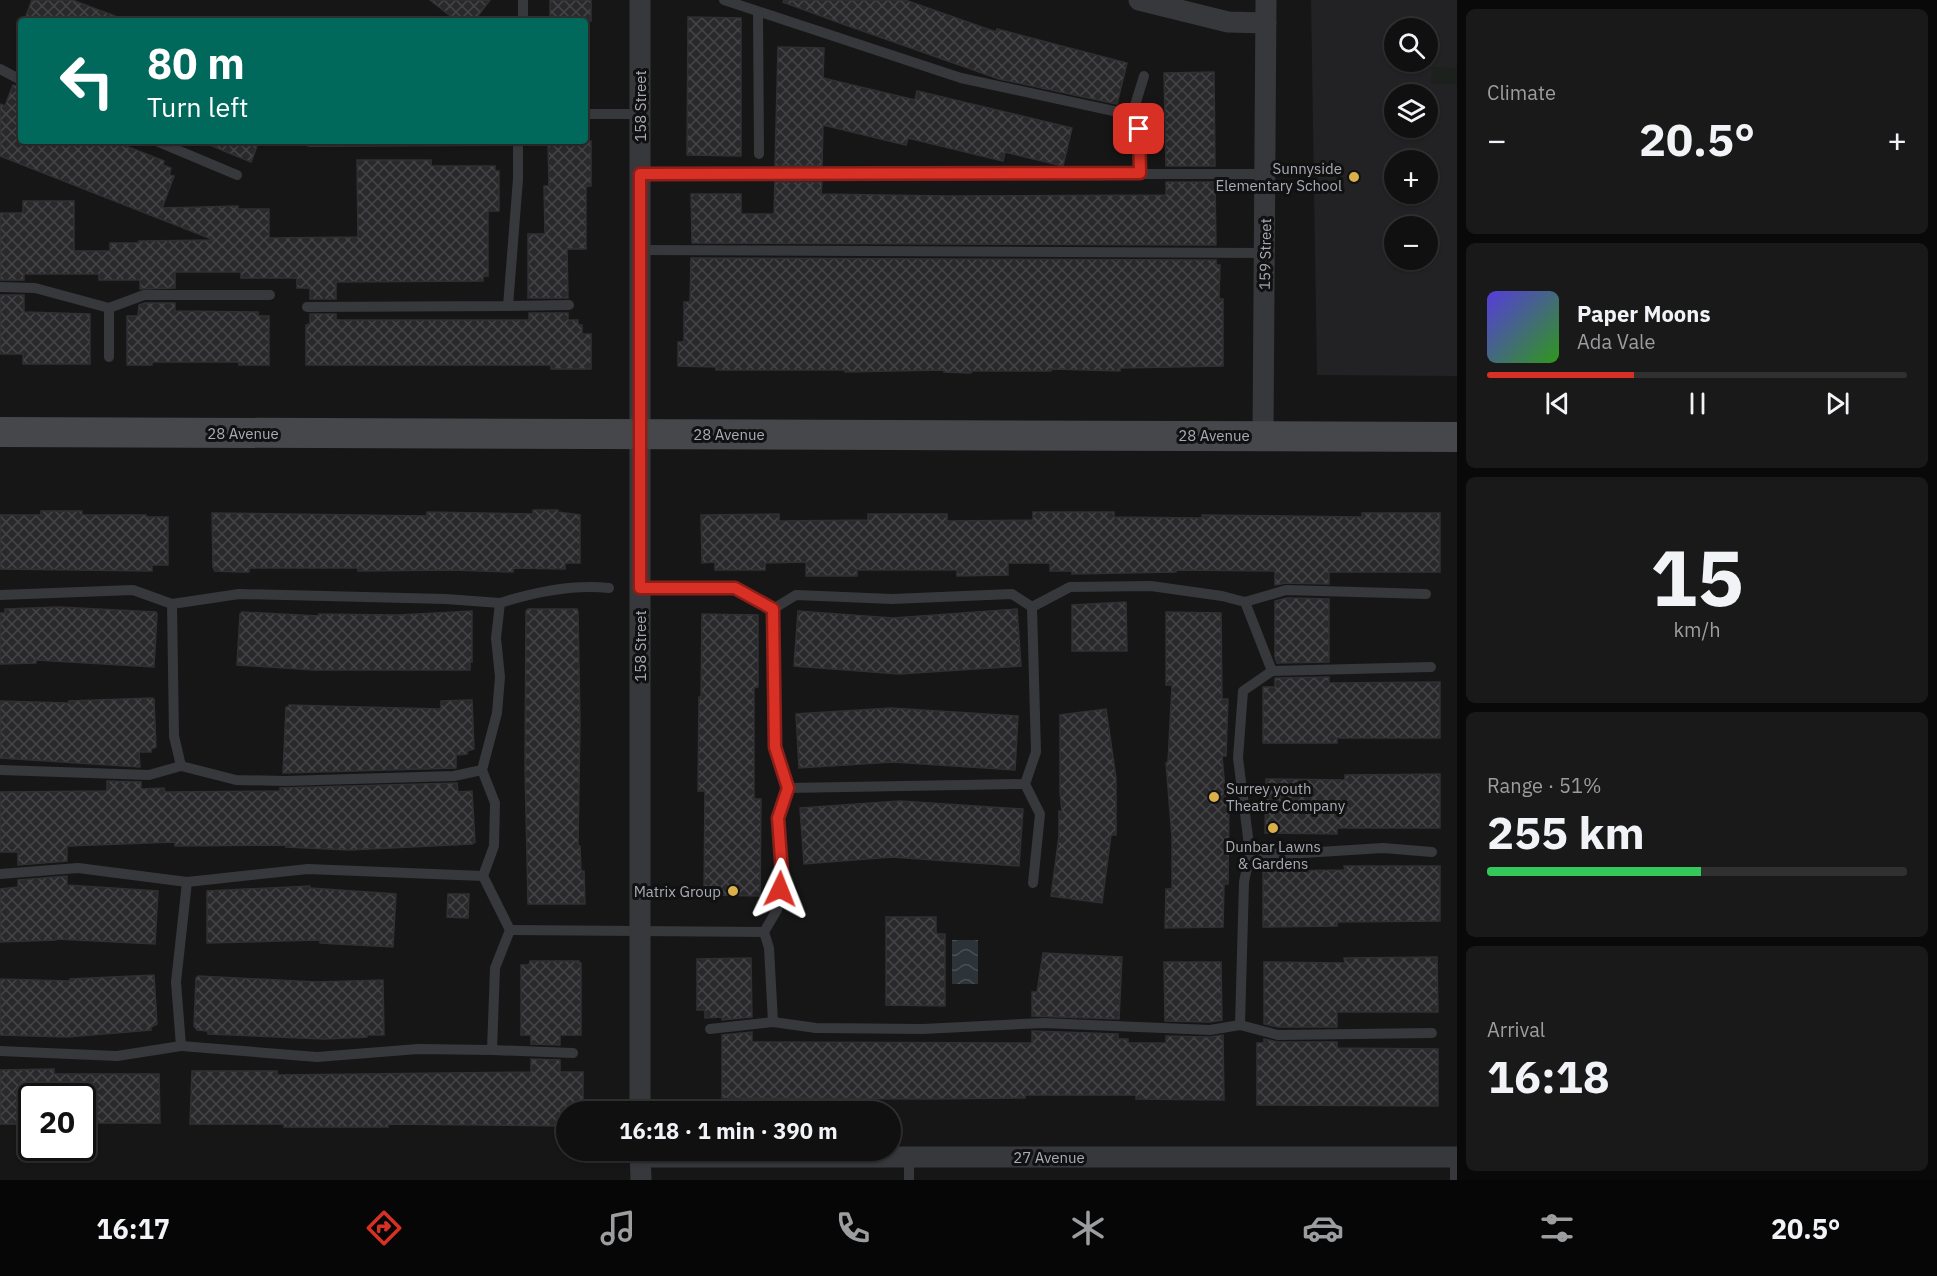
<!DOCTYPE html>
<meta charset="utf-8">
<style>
:root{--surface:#101011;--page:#19191a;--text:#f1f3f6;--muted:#9c9d9f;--line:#303031;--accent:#d93025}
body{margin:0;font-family:"IBM Plex Sans",sans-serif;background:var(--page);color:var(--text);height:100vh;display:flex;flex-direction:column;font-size:22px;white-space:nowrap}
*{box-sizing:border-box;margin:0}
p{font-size:20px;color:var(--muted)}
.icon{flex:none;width:33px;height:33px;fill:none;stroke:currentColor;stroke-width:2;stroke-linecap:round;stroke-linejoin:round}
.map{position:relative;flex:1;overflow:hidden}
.sheet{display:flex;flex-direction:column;gap:9px;padding:9px;background:#090909;width:480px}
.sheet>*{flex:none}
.banner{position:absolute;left:18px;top:18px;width:570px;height:126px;border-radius:6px;box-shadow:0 2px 4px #0004,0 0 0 2px var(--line);background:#00695c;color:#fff;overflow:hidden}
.controls{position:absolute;left:1384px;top:18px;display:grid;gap:12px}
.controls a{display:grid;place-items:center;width:54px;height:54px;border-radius:50%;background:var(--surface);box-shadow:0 2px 4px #0004,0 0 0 2px var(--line);font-size:30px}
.speed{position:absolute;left:18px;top:1083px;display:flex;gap:12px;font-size:30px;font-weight:700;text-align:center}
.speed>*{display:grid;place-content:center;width:78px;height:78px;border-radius:50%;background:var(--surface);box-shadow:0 2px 4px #0004,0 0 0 2px var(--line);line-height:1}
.speed .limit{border:3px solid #111;border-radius:9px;background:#fff;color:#111}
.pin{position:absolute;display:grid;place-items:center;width:51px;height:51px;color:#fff;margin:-26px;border-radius:12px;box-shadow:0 3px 9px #0006}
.me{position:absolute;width:66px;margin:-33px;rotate:2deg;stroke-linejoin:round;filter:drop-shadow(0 0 4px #0008)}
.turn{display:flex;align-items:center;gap:21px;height:126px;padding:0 30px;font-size:27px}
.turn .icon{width:78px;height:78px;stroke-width:2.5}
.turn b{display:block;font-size:42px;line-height:51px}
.big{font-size:45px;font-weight:700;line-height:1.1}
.sheet .tile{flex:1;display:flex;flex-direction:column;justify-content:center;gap:9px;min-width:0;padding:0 21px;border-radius:9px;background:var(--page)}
.sheet .dial{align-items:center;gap:0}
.dial b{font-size:78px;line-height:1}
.song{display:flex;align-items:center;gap:18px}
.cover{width:72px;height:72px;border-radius:9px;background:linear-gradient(135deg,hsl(250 70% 55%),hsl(110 70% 35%))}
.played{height:6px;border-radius:3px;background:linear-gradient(90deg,var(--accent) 35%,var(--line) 35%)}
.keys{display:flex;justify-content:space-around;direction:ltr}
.heat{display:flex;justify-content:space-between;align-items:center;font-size:33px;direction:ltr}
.charge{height:9px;border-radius:4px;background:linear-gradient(90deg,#34c759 51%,var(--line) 0)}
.trip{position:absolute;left:556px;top:1101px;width:345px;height:60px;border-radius:30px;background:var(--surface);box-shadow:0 2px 4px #0004,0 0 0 2px var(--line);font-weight:700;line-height:60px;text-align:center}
.tabs{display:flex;height:96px;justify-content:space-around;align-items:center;background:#060607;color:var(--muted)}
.tabs .icon{width:42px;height:42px}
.tabs .current{color:var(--accent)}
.tabs b{font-size:27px;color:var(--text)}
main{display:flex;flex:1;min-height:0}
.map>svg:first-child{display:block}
.built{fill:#222224;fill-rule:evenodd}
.pitch{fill:#1c211d}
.water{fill:url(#water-waves)}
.building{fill:url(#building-cross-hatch);stroke:#303033;stroke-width:1.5}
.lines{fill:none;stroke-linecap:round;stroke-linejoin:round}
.lane{stroke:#37383c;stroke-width:10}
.street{stroke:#37383c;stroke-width:21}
.secondary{stroke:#45474b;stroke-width:30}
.route-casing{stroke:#8d1f18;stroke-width:15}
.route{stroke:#d93025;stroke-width:10}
.poi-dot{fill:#dbb04a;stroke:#111112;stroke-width:2}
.labels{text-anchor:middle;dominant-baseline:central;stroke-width:6;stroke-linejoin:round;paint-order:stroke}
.street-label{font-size:15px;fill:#a9acb5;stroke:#111112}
.poi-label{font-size:15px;fill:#a9acb5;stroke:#111112;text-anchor:end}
</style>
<main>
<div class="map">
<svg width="1457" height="1180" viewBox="0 0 1457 1180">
<defs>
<pattern id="water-waves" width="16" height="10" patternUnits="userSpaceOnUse" patternTransform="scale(1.5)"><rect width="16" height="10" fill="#2d3439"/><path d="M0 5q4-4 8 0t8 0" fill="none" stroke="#494f53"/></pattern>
<pattern id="building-cross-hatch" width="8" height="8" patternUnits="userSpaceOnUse" patternTransform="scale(1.5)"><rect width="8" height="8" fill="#29292b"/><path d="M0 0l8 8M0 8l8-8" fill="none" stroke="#454548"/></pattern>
</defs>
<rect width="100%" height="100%" fill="#161617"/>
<!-- built -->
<path class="built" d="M 1311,0 L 1457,0 L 1457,376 L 1317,375 ZM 1395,28 L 1428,28 L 1428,62 L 1395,62 ZM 1395,94 L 1428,94 L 1428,128 L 1395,128 ZM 1395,160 L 1428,160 L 1428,194 L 1395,194 ZM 1395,226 L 1428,226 L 1428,260 L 1395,260 Z"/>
<!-- pitch -->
<path class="pitch" d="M 1432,67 L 1457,68 L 1457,84 L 1431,84 Z"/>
<!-- water -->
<rect class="water" x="952" y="940" width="26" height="44"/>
<!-- building -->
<g class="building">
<path d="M 32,0 L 72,0 L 123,19 L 123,21 L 24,21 Z"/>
<path d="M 430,0 L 490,0 L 474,21 L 457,21 Z"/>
<rect x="550" y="0" width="41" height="21"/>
<path d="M 784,0 L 905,0 L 996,32 L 997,29 L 1127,63 L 1117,104 L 999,79 L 840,23 L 783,2 Z"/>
<path d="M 688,17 L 741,18 L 741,156 L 687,155 Z"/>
<path d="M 778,47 L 824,48 L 823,78 L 915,100 L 917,91 L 1072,128 L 1063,166 L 1005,152 L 1003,161 L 908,138 L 906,145 L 823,125 L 822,166 L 775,166 Z"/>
<path d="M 1214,72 L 1215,166 L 1166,166 L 1164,73 Z"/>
<path d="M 13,85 L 21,87 L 21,141 L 113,141 L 164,161 L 163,165 L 171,168 L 169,175 L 174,176 L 162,208 L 238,206 L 238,209 L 269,209 L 269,238 L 358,237 L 357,160 L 431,160 L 431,166 L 495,166 L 495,171 L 499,171 L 499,211 L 488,211 L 488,276 L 483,276 L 483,281 L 336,282 L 336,299 L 310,299 L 310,288 L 297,288 L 297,278 L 241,278 L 241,272 L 175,272 L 175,288 L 140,289 L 140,280 L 99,280 L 99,274 L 24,274 L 24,280 L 0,280 L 0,213 L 23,213 L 23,201 L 74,201 L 74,251 L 110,251 L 110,243 L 139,243 L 139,241 L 214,240 L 0,156 L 0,104 L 5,106 Z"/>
<path d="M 200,141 L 259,141 L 251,162 Z"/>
<path d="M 591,141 L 591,186 L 586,186 L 586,249 L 567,249 L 568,298 L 528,298 L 528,234 L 545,234 L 544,186 L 549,186 L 548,142 Z"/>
<path d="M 775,182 L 822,182 L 821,194 L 948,196 L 1166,195 L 1166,182 L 1215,182 L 1216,245 L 692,243 L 691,194 L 741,194 L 741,214 L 774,214 Z"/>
<path d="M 691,258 L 1216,260 L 1216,265 L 1220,265 L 1219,299 L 1223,299 L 1223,366 L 1120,368 L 1120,371 L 1051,369 L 1051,371 L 971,371 L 971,373 L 944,372 L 944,370 L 845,372 L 845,370 L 716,370 L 716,367 L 678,366 L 678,342 L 684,342 L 684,302 L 690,302 Z"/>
<path d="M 0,295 L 24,295 L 24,312 L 90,314 L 90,364 L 23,364 L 23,354 L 0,354 Z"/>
<path d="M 145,303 L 175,303 L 175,311 L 258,312 L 258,316 L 269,316 L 269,365 L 239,365 L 239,362 L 152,362 L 152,365 L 127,365 L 127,316 L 138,316 L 139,305 Z"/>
<path d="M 529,313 L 568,313 L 568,320 L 578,320 L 578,325 L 582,325 L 582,334 L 591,334 L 591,369 L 551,369 L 551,365 L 306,365 L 306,325 L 310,324 L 310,314 L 336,314 L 336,320 L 529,320 Z"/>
<path d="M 533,510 L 558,510 L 558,512 L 580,515 L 580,563 L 565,563 L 565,569 L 513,568 L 513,572 L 452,570 L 358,571 L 358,568 L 249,568 L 249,572 L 240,572 L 215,571 L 213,567 L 212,513 L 427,516 L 427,512 L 533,514 Z"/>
<path d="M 41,511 L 82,511 L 82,515 L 146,515 L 146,517 L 168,517 L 168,565 L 152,565 L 152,571 L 0,569 L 0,515 L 41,515 Z"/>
<path d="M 1033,512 L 1114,512 L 1114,517 L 1202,518 L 1202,515 L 1362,517 L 1362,513 L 1440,513 L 1440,572 L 1329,572 L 1329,584 L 1286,583 L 1275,585 L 1275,571 L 1176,570 L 1176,572 L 1072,574 L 1072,571 L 1050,571 L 1050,563 L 1008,563 L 1008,575 L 957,576 L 957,570 L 857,570 L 857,576 L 806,576 L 806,562 L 765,563 L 765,570 L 715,570 L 715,562 L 702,563 L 701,515 L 779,514 L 779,521 L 868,520 L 868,514 L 947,514 L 947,521 L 1033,520 Z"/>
<path d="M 1287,598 L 1329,599 L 1329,662 L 1277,663 L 1275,657 L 1275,601 Z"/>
<path d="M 1126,602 L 1127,651 L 1072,651 L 1072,605 Z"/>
<path d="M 59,607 L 156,612 L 157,614 L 154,667 L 36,660 L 36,663 L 0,664 L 0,613 L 5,613 L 5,609 Z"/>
<path d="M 528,609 L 577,609 L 578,611 L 580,724 L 578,846 L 580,846 L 581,871 L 584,871 L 585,904 L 528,904 L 525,768 L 526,611 Z"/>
<path d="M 1017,609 L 1021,666 L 899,674 L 794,666 L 798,611 L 893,618 Z"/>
<path d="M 472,611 L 472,662 L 470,662 L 470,670 L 314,670 L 237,665 L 240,614 L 242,612 L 319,616 L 319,614 L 398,615 Z"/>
<path d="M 1166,612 L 1221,613 L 1222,699 L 1228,699 L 1226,756 L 1222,756 L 1226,801 L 1229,801 L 1228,884 L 1224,884 L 1223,927 L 1165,928 L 1166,889 L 1172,889 L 1172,837 L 1166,763 L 1168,762 L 1172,685 L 1166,685 Z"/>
<path d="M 702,614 L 758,615 L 758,687 L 754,687 L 754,799 L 761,799 L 760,896 L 704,895 L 705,791 L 698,791 L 699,697 L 701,697 Z"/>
<path d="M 1329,677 L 1329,683 L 1440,682 L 1440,738 L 1337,738 L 1337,743 L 1263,743 L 1263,687 L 1275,687 L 1275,678 Z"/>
<path d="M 152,698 L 154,699 L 156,747 L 151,749 L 151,752 L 139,752 L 140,767 L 0,758 L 0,701 L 69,703 L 69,701 Z"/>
<path d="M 470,700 L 472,700 L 474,749 L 467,751 L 467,754 L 456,755 L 456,768 L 283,773 L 286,707 L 289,707 L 289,705 L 441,709 L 441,701 Z"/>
<path d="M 891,708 L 1018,716 L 1015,770 L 893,762 L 799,768 L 796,714 Z"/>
<path d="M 1106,709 L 1116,778 L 1116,835 L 1111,835 L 1102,903 L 1051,896 L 1059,836 L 1059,811 L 1062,812 L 1060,792 L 1060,715 Z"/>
<path d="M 1440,774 L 1440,828 L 1337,828 L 1337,834 L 1265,833 L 1266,779 L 1345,780 L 1345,775 Z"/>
<path d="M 107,781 L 141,782 L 141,789 L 164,788 L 165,792 L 280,791 L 280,788 L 457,783 L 458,792 L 472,791 L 475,842 L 472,844 L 452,845 L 349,850 L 286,847 L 286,845 L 175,846 L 175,842 L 67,846 L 67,861 L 18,865 L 18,852 L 0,852 L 0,792 L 107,791 Z"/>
<path d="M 900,801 L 1023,809 L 1019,866 L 892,857 L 804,864 L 800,808 Z"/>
<path d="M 1344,866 L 1440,866 L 1440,921 L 1337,922 L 1337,926 L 1263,927 L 1263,871 L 1345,870 Z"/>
<path d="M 67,876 L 67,885 L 158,891 L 155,944 L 56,939 L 56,940 L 0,942 L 0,889 L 18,887 L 18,880 Z"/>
<path d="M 310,886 L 310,888 L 396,894 L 393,947 L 320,943 L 320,940 L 207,943 L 207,891 Z"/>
<path d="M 448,894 L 469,894 L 468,918 L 447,917 Z"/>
<path d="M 886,917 L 936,917 L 936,934 L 945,934 L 945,1006 L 886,1005 Z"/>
<path d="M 1043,953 L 1122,957 L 1119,1019 L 1032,1016 L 1032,992 L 1037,992 Z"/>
<path d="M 1437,957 L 1438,1012 L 1337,1012 L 1337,1027 L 1279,1027 L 1264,1024 L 1264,962 L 1345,963 L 1344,958 Z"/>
<path d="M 751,958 L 752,1017 L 722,1020 L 722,1017 L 705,1018 L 705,1010 L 697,1010 L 697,959 Z"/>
<path d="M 530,961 L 579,961 L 579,963 L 581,963 L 581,1035 L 560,1035 L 560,1045 L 531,1044 L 531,1035 L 521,1035 L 521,965 L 529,965 Z"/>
<path d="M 1164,962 L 1221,962 L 1222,1020 L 1210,1022 L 1165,1021 Z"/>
<path d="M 154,975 L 157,1024 L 151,1027 L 151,1030 L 67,1037 L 0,1035 L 0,979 L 70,981 L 70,979 Z"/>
<path d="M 198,976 L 317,982 L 383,980 L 384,1035 L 367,1035 L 367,1037 L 324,1039 L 208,1034 L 208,1031 L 197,1030 L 194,1026 L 196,978 Z"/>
<path d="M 1032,1031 L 1118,1034 L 1118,1039 L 1128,1039 L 1128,1043 L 1166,1043 L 1166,1036 L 1210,1037 L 1223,1035 L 1224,1100 L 1136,1099 L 1136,1095 L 1025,1095 L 1025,1098 L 929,1099 L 722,1098 L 722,1035 L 752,1032 L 752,1042 L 1032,1043 Z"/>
<path d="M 1264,1039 L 1278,1042 L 1337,1042 L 1337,1048 L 1438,1049 L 1438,1106 L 1257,1105 L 1257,1043 L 1264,1043 Z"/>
<path d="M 531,1059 L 560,1060 L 560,1072 L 583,1072 L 583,1112 L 567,1112 L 567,1126 L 388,1124 L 388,1127 L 284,1127 L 284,1124 L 190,1124 L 192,1071 L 277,1071 L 277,1075 L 531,1072 Z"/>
<path d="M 54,1069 L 54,1074 L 159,1074 L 160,1123 L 82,1123 L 82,1096 L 32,1096 L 32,1124 L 0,1124 L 0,1070 Z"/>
</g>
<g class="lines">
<!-- lane -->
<g class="lane">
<path d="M 523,0 L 523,21"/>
<path d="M 724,0 L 961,78 L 1132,115"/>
<path d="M 758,12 L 759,154"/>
<path d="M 0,69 L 21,80"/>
<path d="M 585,114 L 640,114"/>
<path d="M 156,141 L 237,175"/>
<path d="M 309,142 L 518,141"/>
<path d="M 1140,173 L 1139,129 L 1132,115 L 1144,76"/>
<path d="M 640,174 L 1265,174"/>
<path d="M 640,250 L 1265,253"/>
<path d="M 0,287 L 35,288 L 109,308 L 144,295 L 270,295"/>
<path d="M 508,306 L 569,305"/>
<path d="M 307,307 L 508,306 L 518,179 L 518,141"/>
<path d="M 109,357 L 109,308"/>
<path d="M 640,588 L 735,588 L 773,609 L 796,595 L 892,599 L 1012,594 L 1032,607 L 1070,587 L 1151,586 L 1222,596 L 1245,602 L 1286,590 L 1426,594"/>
<path d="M 0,595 L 133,590 L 172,604 L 239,594 L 446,599 L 500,603"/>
<path d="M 172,604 L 174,736 L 181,766 L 236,780 L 285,781 L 454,776 L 482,770"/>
<path d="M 1032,607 L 1036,752 L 1025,784 L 1040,814 L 1033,883"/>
<path d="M 773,609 L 775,747 L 788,788 L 778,818 L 782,873 L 777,910 L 764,932 L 769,948 L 773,1022"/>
<path d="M 1272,671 L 1431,667"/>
<path d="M 0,770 L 149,775 L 181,766"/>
<path d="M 788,788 L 1025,784"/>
<path d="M 1250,853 L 1287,854 L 1383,848 L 1432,852"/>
<path d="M 0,874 L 78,868 L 187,882 L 308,869 L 483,876"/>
<path d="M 187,882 L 176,982 L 181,1046 L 317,1057 L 418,1049 L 492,1050 L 495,968 L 510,930 L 483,876 L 494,846 L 495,803 L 482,770 L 497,713 L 500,677 L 496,638 L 500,603 C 535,592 572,584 609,588"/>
<path d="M 510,930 L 764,932"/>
<path d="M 1240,1025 L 1244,882 L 1250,853 L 1238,758 L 1243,691 L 1272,671 L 1245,602"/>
<path d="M 710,1029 L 773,1022 L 816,1028 L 923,1029 L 1043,1023 L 1210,1030 L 1240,1025 L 1278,1035 L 1432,1033"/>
<path d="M 492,1050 L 573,1053"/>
<path d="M 0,1051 L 117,1056 L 181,1046"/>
<path d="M 1455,1157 L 1455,1180"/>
<path d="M 909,1180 L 909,1156"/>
</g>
<!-- street -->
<g class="street">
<path d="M 1139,0 L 1228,22 L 1266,23"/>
<path d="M 1263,436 L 1266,0"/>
<path d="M 640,1112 L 640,0"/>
<path d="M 640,1150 L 641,1180"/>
<path d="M 641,1157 L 1457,1157"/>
</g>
<!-- secondary -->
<path class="secondary" d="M 0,432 L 1457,437"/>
</g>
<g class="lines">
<!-- route casing -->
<g class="route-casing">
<path id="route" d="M 780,889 L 782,873 L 778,818 L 788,788 L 775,747 L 773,609 L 735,588 L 640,588 L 640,174 L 1140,173 L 1139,129"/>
</g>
<!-- route -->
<use href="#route" class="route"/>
</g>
<!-- markers -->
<g class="poi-dot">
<circle cx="1354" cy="177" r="6"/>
<circle cx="1214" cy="797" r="6"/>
<circle cx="1273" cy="828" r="6"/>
<circle cx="733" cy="891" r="6"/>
</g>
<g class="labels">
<!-- street labels -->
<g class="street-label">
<text transform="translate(640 106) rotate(-90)">158 Street</text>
<text transform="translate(1265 254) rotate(-89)">159 Street</text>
<text x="243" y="433">28 Avenue</text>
<text x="729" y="434">28 Avenue</text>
<text x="1214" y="435">28 Avenue</text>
<text transform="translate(640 646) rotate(-90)">158 Street</text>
<text x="1049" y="1157">27 Avenue</text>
</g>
<!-- poi labels -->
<g class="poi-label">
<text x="1342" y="168">Sunnyside<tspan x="1342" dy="17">Elementary School</tspan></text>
<text x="1226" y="788" text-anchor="start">Surrey youth<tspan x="1226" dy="17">Theatre Company</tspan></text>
<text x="1273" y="846" text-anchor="middle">Dunbar Lawns<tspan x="1273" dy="17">&amp; Gardens</tspan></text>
<text x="721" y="891">Matrix Group</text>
</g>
</g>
</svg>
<div class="controls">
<a><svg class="icon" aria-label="search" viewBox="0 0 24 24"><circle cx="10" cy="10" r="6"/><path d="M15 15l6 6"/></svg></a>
<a><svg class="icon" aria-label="layers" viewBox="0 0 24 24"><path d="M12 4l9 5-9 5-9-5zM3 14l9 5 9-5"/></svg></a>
<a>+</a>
<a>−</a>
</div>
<div class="speed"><div class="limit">20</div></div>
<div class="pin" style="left:1139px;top:129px;background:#d93025"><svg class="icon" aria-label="arrive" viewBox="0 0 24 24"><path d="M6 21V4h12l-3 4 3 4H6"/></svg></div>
<svg class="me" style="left:780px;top:889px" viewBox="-20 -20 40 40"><path d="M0-17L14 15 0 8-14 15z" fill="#d93025" stroke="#fff" stroke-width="4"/></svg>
<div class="trip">16:18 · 1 min · 390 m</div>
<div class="banner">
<div class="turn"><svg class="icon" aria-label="left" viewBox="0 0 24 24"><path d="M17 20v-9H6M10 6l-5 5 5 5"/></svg><div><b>80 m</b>Turn left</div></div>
</div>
</div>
<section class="sheet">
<div class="tile"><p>Climate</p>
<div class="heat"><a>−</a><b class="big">20.5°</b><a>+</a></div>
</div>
<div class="tile">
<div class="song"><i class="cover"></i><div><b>Paper Moons</b><p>Ada Vale</p></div></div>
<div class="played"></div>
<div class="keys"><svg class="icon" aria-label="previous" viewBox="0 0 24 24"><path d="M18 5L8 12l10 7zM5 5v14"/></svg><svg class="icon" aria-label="pause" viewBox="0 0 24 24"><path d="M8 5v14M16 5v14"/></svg><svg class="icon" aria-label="next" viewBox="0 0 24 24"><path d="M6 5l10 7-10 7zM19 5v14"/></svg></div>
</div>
<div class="tile dial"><b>15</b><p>km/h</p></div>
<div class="tile"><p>Range · 51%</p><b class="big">255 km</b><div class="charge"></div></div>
<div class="tile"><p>Arrival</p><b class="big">16:18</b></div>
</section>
</main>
<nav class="tabs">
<b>16:17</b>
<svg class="icon current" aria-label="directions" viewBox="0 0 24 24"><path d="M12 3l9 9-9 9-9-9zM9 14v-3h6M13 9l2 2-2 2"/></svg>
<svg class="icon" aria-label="music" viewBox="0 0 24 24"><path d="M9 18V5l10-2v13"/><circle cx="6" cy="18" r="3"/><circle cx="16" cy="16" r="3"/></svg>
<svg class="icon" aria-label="phone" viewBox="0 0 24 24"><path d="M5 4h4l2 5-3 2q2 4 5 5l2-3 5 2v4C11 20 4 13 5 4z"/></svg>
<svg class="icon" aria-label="climate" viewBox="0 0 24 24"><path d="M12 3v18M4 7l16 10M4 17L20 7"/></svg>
<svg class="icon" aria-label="car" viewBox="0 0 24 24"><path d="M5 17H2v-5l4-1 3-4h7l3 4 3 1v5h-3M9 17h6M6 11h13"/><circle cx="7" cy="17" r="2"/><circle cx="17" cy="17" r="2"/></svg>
<svg class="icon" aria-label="filters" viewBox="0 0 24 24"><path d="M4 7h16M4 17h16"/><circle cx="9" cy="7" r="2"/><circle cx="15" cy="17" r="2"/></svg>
<b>20.5°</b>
</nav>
